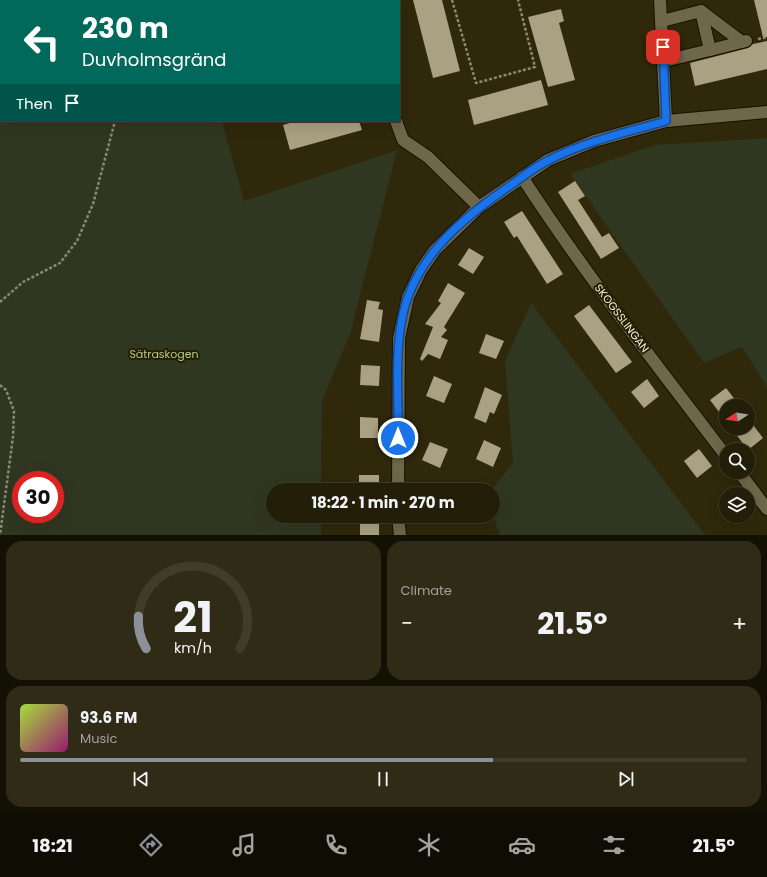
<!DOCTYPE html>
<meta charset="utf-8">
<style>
:root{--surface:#231e08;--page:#2f2b16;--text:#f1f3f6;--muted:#a3a29c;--line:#403c29;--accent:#8c9099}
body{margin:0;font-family:Poppins,sans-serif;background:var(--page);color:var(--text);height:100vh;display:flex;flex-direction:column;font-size:15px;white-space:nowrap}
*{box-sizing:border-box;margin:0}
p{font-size:13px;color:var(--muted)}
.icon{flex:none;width:22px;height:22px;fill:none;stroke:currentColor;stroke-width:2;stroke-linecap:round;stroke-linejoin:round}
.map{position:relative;height:535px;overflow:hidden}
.drawer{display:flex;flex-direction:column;gap:6px;padding:6px;background:#131004;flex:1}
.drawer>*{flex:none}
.hud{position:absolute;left:0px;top:0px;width:400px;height:122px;box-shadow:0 4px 16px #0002,0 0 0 1px var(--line);background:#00695c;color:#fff;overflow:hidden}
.needle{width:26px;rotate:258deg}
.buttons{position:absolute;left:719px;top:399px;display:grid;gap:8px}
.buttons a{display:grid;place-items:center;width:36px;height:36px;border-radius:50%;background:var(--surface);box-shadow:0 4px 16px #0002,0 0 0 1px var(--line);font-size:20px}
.speed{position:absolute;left:12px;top:471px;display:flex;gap:8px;font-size:20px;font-weight:700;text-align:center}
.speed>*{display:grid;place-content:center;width:52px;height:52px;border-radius:50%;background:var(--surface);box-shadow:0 4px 16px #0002,0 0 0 1px var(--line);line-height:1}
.speed .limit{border:6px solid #d22;background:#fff;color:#111}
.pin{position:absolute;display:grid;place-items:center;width:34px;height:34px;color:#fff;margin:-17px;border-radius:8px;box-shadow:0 2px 6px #0006}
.me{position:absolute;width:44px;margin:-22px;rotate:0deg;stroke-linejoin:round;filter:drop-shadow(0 0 3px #0008)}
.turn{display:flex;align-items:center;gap:14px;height:84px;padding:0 16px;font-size:18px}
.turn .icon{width:52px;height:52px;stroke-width:2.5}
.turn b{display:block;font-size:28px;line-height:34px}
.then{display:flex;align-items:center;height:38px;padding:0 16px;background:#0003;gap:8px;font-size:15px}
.big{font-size:30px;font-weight:700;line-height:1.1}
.drawer .tile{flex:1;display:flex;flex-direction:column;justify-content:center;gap:6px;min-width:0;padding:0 14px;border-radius:16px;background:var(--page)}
.drawer .dial{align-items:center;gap:0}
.dial svg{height:104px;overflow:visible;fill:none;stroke:var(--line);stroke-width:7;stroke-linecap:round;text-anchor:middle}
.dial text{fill:var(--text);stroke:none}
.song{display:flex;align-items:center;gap:12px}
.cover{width:48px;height:48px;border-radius:6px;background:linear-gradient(135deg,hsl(80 70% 55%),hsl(320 70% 35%))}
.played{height:4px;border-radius:2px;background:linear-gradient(90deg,var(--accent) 65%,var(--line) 65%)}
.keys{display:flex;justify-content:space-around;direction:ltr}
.heat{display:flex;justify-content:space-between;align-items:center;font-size:22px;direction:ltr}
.drawer .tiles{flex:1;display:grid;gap:6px;grid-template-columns:1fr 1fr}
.tile:last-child{grid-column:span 2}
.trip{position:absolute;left:266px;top:483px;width:234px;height:40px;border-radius:20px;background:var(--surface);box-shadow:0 4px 16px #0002,0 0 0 1px var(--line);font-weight:700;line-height:40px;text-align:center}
.tab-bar{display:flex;height:64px;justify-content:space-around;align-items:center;background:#0e0c03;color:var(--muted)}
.tab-bar .icon{width:28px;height:28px}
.tab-bar .current{color:var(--accent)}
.tab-bar b{font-size:18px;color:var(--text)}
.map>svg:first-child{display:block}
.green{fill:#303720;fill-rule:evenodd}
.building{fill:#a9a181}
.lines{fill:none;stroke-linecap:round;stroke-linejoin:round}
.minor-casing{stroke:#171100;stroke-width:14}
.path{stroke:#8d8871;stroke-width:2.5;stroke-dasharray:3 2;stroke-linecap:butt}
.minor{stroke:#6f6749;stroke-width:12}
.route-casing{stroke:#114b97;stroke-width:10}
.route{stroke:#1a73e8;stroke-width:7}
.labels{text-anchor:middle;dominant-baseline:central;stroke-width:4;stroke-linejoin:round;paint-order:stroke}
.street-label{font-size:11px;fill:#f1eddd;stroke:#251e02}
.park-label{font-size:11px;fill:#b5cb8a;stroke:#251e02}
</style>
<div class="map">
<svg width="767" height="535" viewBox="0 0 767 535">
<rect width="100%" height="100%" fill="#2f280b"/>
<!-- green -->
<g class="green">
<path d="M 0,0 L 200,1 L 1,1 L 1,121 L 222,121 L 244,201 L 397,150 L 350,334 L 322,401 L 321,490 L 273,490 L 273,516 L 321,516 L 321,535 L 0,535 ZM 21,480 L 55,480 L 55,514 L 21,514 Z"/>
<path d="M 767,138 L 767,387 L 742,347 L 704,363 L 570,174 L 655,145 Z"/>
<path d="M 531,303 L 705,535 L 500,535 L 493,516 L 493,490 L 491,490 L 513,463 L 505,361 Z"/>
</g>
<!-- building -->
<g class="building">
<path d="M 413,0 L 442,0 L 460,71 L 433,78 Z"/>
<path d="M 754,0 L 767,0 L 767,37 L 763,37 Z"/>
<path d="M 561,9 L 564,21 L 559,23 L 575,80 L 548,87 L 528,17 Z"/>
<path d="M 767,41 L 767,69 L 695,86 L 690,63 L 748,48 L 753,44 Z"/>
<path d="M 541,80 L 548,105 L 474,125 L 468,100 Z"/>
<path d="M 297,121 L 359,121 L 362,130 L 290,150 L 283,125 Z"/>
<path d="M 575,181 L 585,196 L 578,200 L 602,237 L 609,233 L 619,248 L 601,259 L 558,192 Z"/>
<path d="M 522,211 L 563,274 L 547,284 L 517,236 L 514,238 L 504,222 Z"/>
<path d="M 469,248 L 484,257 L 473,274 L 458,265 Z"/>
<path d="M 448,283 L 465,293 L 444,327 L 447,330 L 441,337 L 448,340 L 440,359 L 428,354 L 422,361 L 420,359 L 433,327 L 425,324 L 441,303 L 438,301 Z"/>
<path d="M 367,300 L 380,302 L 378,309 L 383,310 L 379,342 L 360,339 Z"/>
<path d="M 589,305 L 632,362 L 616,373 L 574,316 Z"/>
<path d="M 486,334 L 504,341 L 496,359 L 479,353 Z"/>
<path d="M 361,365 L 380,366 L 379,386 L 360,385 Z"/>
<path d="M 434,376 L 452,384 L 444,403 L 426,396 Z"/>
<path d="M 647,379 L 659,396 L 644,408 L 631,392 Z"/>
<path d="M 485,387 L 502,395 L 494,414 L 490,412 L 486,423 L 474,418 Z"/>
<path d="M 726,388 L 740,406 L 726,406 L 726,421 L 710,400 Z"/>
<path d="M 360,417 L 378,418 L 378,438 L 360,438 Z"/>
<path d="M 750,421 L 763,438 L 748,450 L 735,433 L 742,428 L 748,428 L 748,423 Z"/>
<path d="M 484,440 L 501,448 L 493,467 L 476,459 Z"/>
<path d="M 430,442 L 448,449 L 440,468 L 422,460 Z"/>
<path d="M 699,449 L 712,466 L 697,478 L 684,461 Z"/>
<rect x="359" y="475" width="20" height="15"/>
<rect x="360" y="518" width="19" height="17"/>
</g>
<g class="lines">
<!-- minor casing -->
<g class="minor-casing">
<g id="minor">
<path d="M 660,0 L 666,121"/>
<path d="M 662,21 L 701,11 L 742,42"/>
<path d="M 710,50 L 746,41"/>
<path d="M 664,61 L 710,50 L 701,11"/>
<path d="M 396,121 L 403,140 L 428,157 L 479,207"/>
<path d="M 522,177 C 585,274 656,364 726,456"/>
<path d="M 739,472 L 767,509"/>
<path d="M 398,490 L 399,338 L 408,297 L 421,270 L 435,250 L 479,207 L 548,160 L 594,141 L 666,121 L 767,112"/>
<path d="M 398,516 L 400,535"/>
</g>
</g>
<!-- path -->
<g class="path">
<path d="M 99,0 L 99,1"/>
<path d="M 452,0 L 476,83 L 535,67 L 518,0"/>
<path d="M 174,1 L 175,0"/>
<path d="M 758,39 L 767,37"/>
<path d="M 0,302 L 23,282 L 60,263 L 77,241 L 93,204 L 115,121"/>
<path d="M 0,385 L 6,390 L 14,411 L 13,437 L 0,535"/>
</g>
<!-- minor -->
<use href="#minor" class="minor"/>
</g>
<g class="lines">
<!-- route casing -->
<g class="route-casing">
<path id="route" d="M 398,438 C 399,397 394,354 403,314 C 416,255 466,215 514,183 C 525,175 536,166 549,160 C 586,141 627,132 666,121 L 663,47"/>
</g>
<!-- route -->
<use href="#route" class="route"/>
</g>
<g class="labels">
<!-- street labels -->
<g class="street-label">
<text transform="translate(622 318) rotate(53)">SKOGSSLINGAN</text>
</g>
<!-- park labels -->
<g class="park-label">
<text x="164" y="354">Sätraskogen</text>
</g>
</g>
</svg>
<div class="buttons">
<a><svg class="needle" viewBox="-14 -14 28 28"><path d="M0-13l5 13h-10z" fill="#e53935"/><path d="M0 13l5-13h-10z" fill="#a3a29c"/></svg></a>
<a><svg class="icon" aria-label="search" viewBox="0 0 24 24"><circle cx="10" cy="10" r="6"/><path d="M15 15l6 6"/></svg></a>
<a><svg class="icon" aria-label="layers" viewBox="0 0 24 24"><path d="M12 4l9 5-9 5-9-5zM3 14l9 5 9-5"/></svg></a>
</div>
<div class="speed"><div class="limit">30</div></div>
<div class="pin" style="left:663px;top:47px;background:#d93025"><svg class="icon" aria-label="arrive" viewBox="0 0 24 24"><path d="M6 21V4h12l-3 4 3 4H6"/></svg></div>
<svg class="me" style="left:398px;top:438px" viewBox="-20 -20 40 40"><circle r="17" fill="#1a73e8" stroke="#fff" stroke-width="3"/><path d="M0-11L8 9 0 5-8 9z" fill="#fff"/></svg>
<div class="trip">18:22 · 1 min · 270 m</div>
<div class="hud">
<div class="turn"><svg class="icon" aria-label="left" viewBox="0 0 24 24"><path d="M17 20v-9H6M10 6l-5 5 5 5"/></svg><div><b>230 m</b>Duvholmsgränd</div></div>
<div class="then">Then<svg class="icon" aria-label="arrive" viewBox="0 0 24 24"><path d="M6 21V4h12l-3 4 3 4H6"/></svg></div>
</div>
</div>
<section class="drawer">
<div class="tiles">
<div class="tile dial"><svg viewBox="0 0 100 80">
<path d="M14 69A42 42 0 1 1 86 69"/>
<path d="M14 69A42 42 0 0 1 8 44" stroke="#8c9099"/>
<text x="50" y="56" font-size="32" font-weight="700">21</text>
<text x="50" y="72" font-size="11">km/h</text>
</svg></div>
<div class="tile"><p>Climate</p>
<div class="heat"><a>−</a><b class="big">21.5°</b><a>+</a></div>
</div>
<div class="tile">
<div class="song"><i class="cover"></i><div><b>93.6 FM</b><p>Music</p></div></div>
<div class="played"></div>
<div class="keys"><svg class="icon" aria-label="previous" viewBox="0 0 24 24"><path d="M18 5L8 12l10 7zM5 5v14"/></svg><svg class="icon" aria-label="pause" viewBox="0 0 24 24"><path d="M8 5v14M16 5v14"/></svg><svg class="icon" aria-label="next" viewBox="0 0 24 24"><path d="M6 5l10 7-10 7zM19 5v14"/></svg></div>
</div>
</div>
</section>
<nav class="tab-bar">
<b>18:21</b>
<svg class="icon current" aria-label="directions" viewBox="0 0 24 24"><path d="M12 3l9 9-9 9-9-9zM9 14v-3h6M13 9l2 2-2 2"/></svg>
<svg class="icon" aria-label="music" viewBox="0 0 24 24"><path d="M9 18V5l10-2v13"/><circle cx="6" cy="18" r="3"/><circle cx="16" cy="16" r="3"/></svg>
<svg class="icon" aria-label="phone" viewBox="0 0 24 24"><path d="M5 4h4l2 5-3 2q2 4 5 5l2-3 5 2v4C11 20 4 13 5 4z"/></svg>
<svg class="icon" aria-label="climate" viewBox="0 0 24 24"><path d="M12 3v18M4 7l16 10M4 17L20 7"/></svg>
<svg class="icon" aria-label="car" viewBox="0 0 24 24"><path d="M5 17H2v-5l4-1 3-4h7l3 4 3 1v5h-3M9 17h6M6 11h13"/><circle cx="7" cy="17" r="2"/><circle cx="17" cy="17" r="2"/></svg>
<svg class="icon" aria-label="filters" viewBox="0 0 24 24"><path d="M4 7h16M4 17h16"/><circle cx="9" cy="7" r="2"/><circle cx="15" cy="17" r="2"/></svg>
<b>21.5°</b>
</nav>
